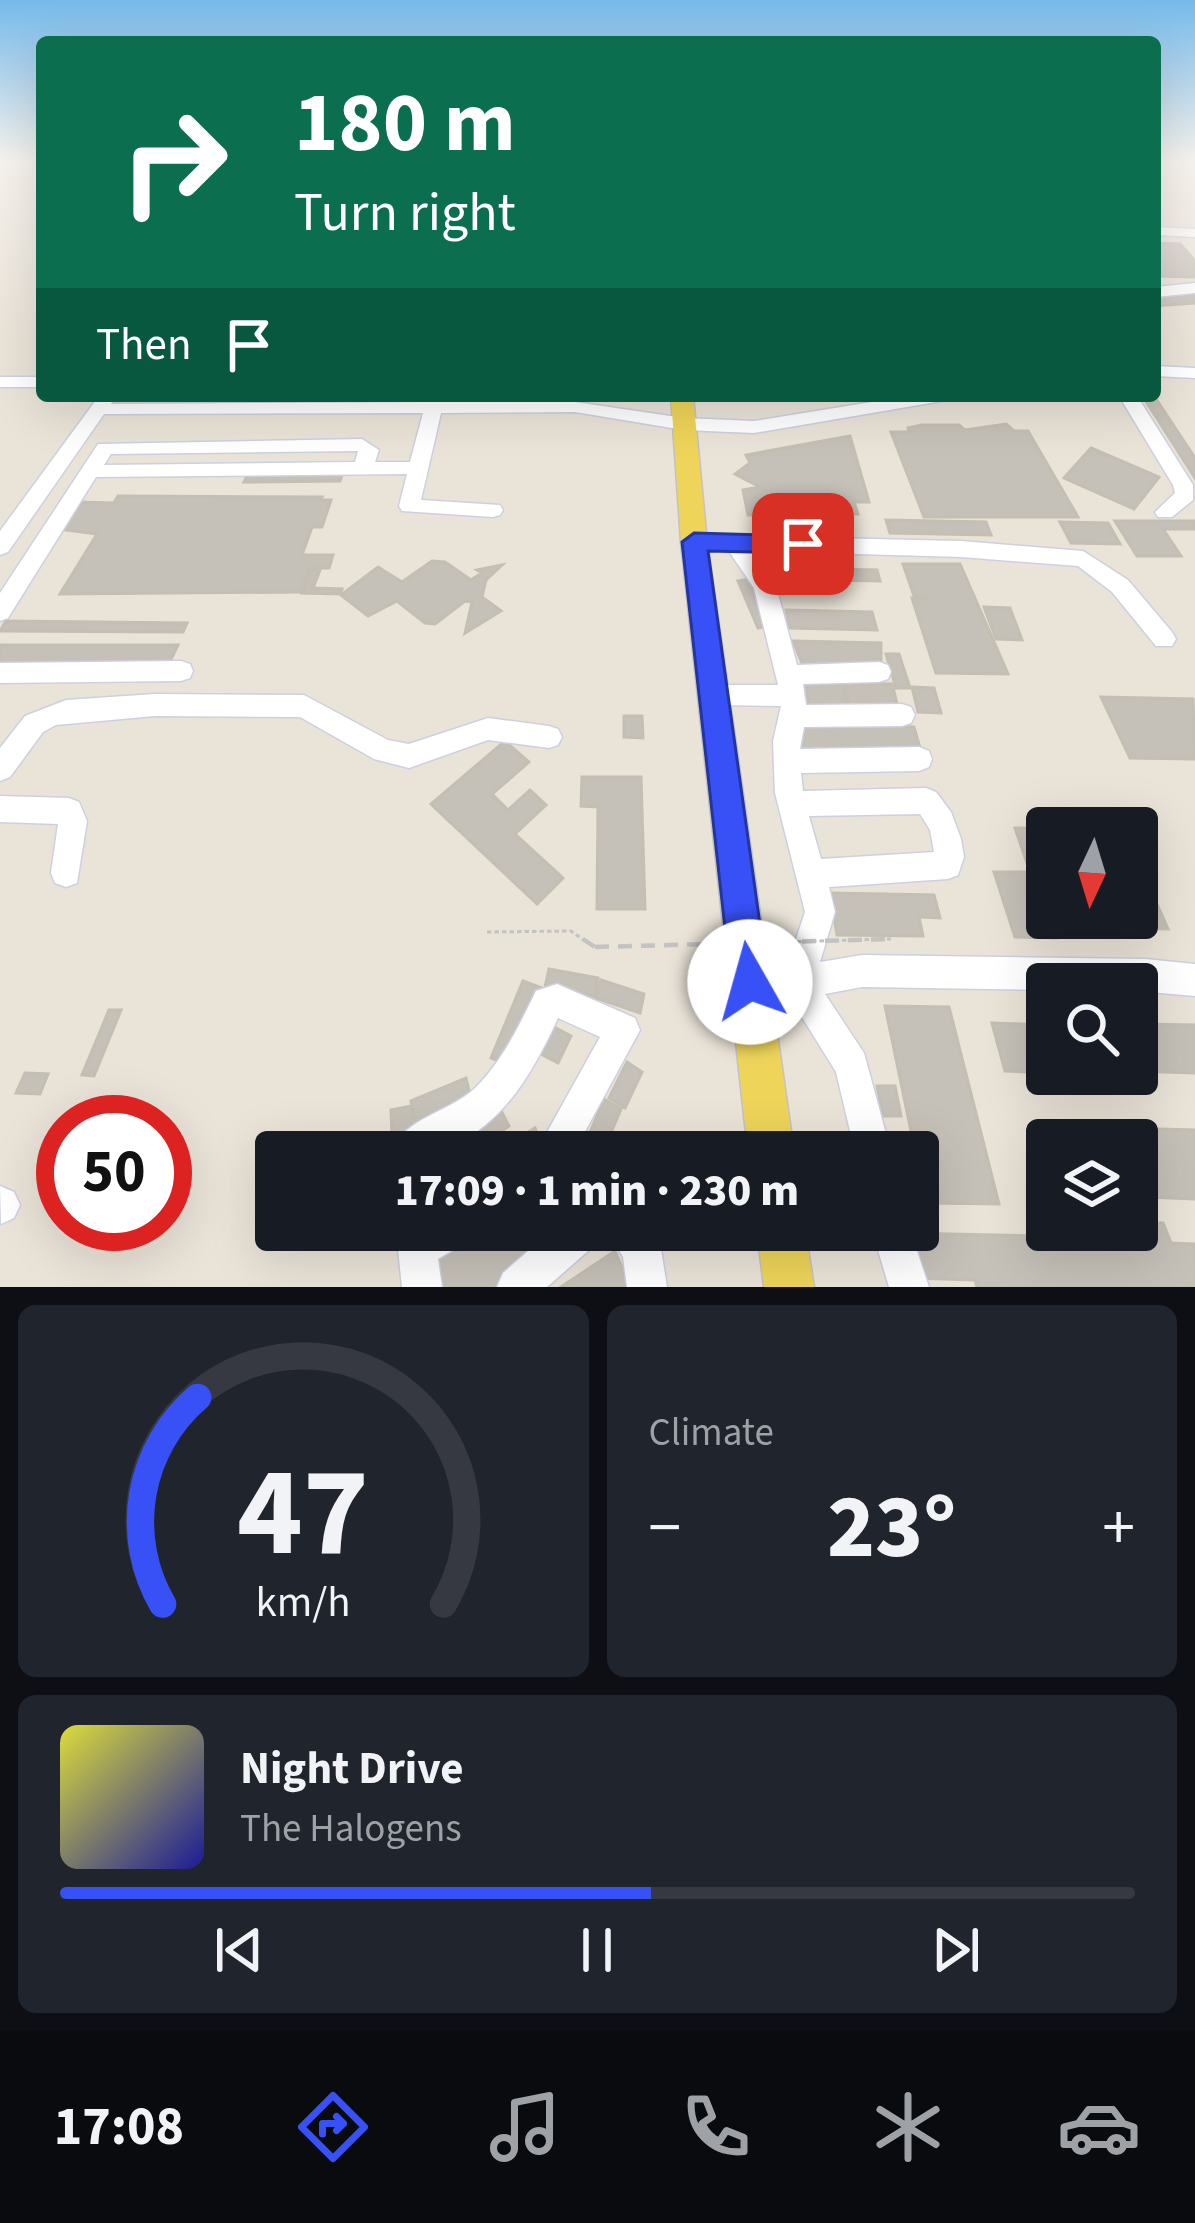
<!DOCTYPE html>
<meta charset="utf-8">
<style>
:root{--surface:#171b24;--page:#20242c;--text:#f1f3f6;--muted:#9ea1a6;--line:#363941;--accent:#3851f7}
body{margin:0;font-family:"Source Sans 3",sans-serif;background:var(--page);color:var(--text);height:100vh;display:flex;flex-direction:column;font-size:45px;white-space:nowrap}
*{box-sizing:border-box;margin:0}
p{font-size:39px;color:var(--muted)}
.icon{flex:none;width:66px;height:66px;fill:none;stroke:currentColor;stroke-width:2;stroke-linecap:round;stroke-linejoin:round}
.map{position:relative;height:1287px;overflow:hidden}
.panel{display:flex;flex-direction:column;gap:18px;padding:18px;background:#0d0f14;flex:1}
.panel>*{flex:none}
.banner{position:absolute;left:36px;top:36px;width:1125px;height:366px;border-radius:12px;box-shadow:0 12px 48px #0002;background:#0b6e4f;color:#fff;overflow:hidden}
.needle{width:78px;rotate:184deg}
.fabs{position:absolute;left:1026px;top:807px;display:grid;gap:24px}
.fabs a{display:grid;place-items:center;width:132px;height:132px;border-radius:12px;background:var(--surface);box-shadow:0 12px 48px #0002;font-size:60px}
.speed{position:absolute;left:36px;top:1095px;display:flex;gap:24px;font-size:60px;font-weight:700;text-align:center}
.speed>*{display:grid;place-content:center;width:156px;height:156px;border-radius:50%;background:var(--surface);box-shadow:0 12px 48px #0002;line-height:1}
.speed .limit{border:18px solid #d22;background:#fff;color:#111}
.pin{position:absolute;display:grid;place-items:center;width:102px;height:102px;color:#fff;margin:-51px;border-radius:24px;box-shadow:0 6px 18px #0006}
.me{position:absolute;width:132px;margin:-66px;rotate:353deg;stroke-linejoin:round;filter:drop-shadow(0 0 9px #0008)}
.turn{display:flex;align-items:center;gap:42px;height:252px;padding:0 60px;font-size:54px}
.turn .icon{width:156px;height:156px;stroke-width:2.5}
.turn b{display:block;font-size:84px;line-height:102px}
.then{display:flex;align-items:center;height:114px;padding:0 60px;background:#0003;gap:24px;font-size:45px}
.big{font-size:90px;font-weight:800;line-height:1.1}
.panel .widget{flex:1;display:flex;flex-direction:column;justify-content:center;gap:18px;min-width:0;padding:0 42px;border-radius:18px;background:var(--page)}
.panel .dial{align-items:center;gap:0}
.dial svg{height:312px;overflow:visible;fill:none;stroke:var(--line);stroke-width:7;stroke-linecap:round;text-anchor:middle}
.dial text{fill:var(--text);stroke:none}
.song{display:flex;align-items:center;gap:36px}
.cover{width:144px;height:144px;border-radius:18px;background:linear-gradient(135deg,hsl(60 70% 55%),hsl(240 70% 35%))}
.played{height:12px;border-radius:6px;background:linear-gradient(90deg,var(--accent) 55%,var(--line) 55%)}
.keys{display:flex;justify-content:space-around;direction:ltr}
.heat{display:flex;justify-content:space-between;align-items:center;font-size:66px;direction:ltr}
.panel .tiles{flex:1;display:grid;gap:18px;grid-template-columns:1fr 1fr}
.widget:last-child{grid-column:span 2}
.trip{position:absolute;left:255px;top:1131px;width:684px;height:120px;border-radius:12px;background:var(--surface);box-shadow:0 12px 48px #0002;font-weight:800;line-height:120px;text-align:center}
.menu{display:flex;height:192px;justify-content:space-around;align-items:center;background:#090b0e;color:var(--muted)}
.menu .icon{width:84px;height:84px}
.menu .on{color:var(--accent)}
.menu b{font-size:54px;color:var(--text)}
.map>svg:first-child{display:block}
.building{fill:#c5c0b8;stroke:#c4bfb2;stroke-width:3}
.lines{fill:none;stroke-linecap:round;stroke-linejoin:round}
.minor-casing{stroke:#cdd0e0;stroke-width:3}
.major-casing{stroke:#c3c3c3;stroke-width:3}
.path-far1{stroke:#c3c3c3;stroke-width:3;stroke-dasharray:4.5 3;stroke-linecap:butt}
.path{stroke:#c3c3c3;stroke-width:4.5;stroke-dasharray:14 9;stroke-linecap:butt}
.minor{fill:#fff;fill-rule:evenodd}
.major{fill:#eed459;fill-rule:evenodd}
.path-bridge-far1{stroke:#c3c3c3;stroke-width:3;stroke-dasharray:4.5 3;stroke-linecap:butt}
.path-bridge{stroke:#c3c3c3;stroke-width:4.5;stroke-dasharray:14 9;stroke-linecap:butt}
.route{fill:#3851f7;stroke:#2435a1;stroke-width:3}
</style>
<div class="map">
<svg width="1195" height="1287" viewBox="0 0 1195 1287">
<rect width="100%" height="100%" fill="#eae3d8"/>
<!-- building -->
<g class="building">
<path d="M 1155,243 L 1180,244 L 1195,261 L 1195,277 L 1155,276 Z"/>
<path d="M 1195,294 L 1195,303 L 1155,306 L 1155,297 Z"/>
<path d="M 1144,398 L 1156,399 L 1195,458 L 1195,478 Z"/>
<path d="M 1006,424 L 1014,431 L 1028,431 L 1078,517 L 924,517 L 891,432 L 909,432 L 908,428 L 922,425 L 959,425 L 965,430 Z"/>
<path d="M 850,436 L 869,502 L 854,502 L 858,514 L 748,515 L 743,490 L 760,487 L 735,474 L 750,463 L 746,455 Z"/>
<path d="M 1091,448 L 1159,477 L 1134,509 L 1064,478 Z"/>
<path d="M 342,475 L 340,481 L 244,482 L 247,476 Z"/>
<path d="M 118,496 L 322,497 L 320,500 L 331,500 L 322,527 L 312,527 L 302,555 L 333,555 L 329,568 L 309,568 L 301,592 L 60,594 L 97,534 L 59,529 L 76,502 L 114,503 Z"/>
<path d="M 886,520 L 986,522 L 991,535 L 890,533 Z"/>
<path d="M 1115,521 L 1195,521 L 1195,529 L 1163,529 L 1181,556 L 1137,556 Z"/>
<path d="M 1060,522 L 1108,523 L 1120,544 L 1071,543 Z"/>
<path d="M 432,561 L 445,562 L 471,580 L 482,573 L 477,570 L 502,565 L 486,580 L 482,597 L 501,611 L 465,633 L 472,602 L 465,601 L 435,624 L 425,623 L 397,601 L 368,616 L 341,595 L 378,567 L 402,582 Z"/>
<path d="M 903,564 L 960,564 L 1008,674 L 936,673 L 912,598 L 926,598 L 914,596 Z"/>
<path d="M 825,569 L 877,570 L 880,581 L 827,580 Z"/>
<path d="M 311,570 L 320,570 L 313,588 L 342,589 L 340,594 L 302,593 Z"/>
<path d="M 751,579 L 771,626 L 758,628 L 738,581 Z"/>
<path d="M 984,607 L 1010,608 L 1022,640 L 996,639 Z"/>
<path d="M 786,610 L 872,612 L 877,630 L 789,628 Z"/>
<path d="M 6,621 L 187,623 L 183,632 L 0,631 Z"/>
<path d="M 793,641 L 881,643 L 881,670 L 804,668 Z"/>
<path d="M 0,645 L 178,645 L 166,670 L 0,670 Z"/>
<path d="M 886,654 L 899,654 L 910,688 L 896,688 Z"/>
<path d="M 805,683 L 843,684 L 849,712 L 810,711 Z"/>
<path d="M 844,683 L 892,684 L 899,711 L 850,710 Z"/>
<path d="M 912,687 L 934,688 L 941,713 L 918,712 Z"/>
<path d="M 1101,697 L 1193,699 L 1195,759 L 1130,758 Z"/>
<path d="M 624,716 L 642,716 L 643,738 L 624,737 Z"/>
<path d="M 794,725 L 914,727 L 922,755 L 798,753 Z"/>
<path d="M 505,741 L 529,762 L 492,794 L 508,810 L 530,790 L 546,805 L 515,834 L 563,878 L 537,904 L 431,804 Z"/>
<path d="M 582,777 L 641,777 L 645,909 L 597,909 L 598,807 L 581,806 Z"/>
<path d="M 1015,828 L 1047,828 L 1047,890 L 1040,890 L 1057,938 L 1015,937 L 994,872 L 1030,872 Z"/>
<path d="M 1137,885 L 1149,886 L 1168,929 L 1126,928 L 1122,918 L 1137,918 Z"/>
<path d="M 830,893 L 934,895 L 940,918 L 919,917 L 923,936 L 837,935 Z"/>
<path d="M 549,969 L 598,978 L 595,997 L 545,987 Z"/>
<path d="M 601,980 L 644,994 L 640,1013 L 596,998 Z"/>
<path d="M 523,981 L 542,988 L 504,1063 L 491,1058 Z"/>
<path d="M 885,1006 L 949,1007 L 999,1204 L 926,1203 Z"/>
<path d="M 109,1010 L 121,1010 L 94,1076 L 82,1075 Z"/>
<path d="M 992,1023 L 1047,1025 L 1047,1073 L 1005,1071 Z"/>
<path d="M 1137,1024 L 1195,1025 L 1195,1073 L 1138,1071 Z"/>
<path d="M 554,1027 L 571,1036 L 558,1063 L 541,1054 Z"/>
<path d="M 627,1062 L 642,1072 L 625,1108 L 609,1098 Z"/>
<path d="M 25,1073 L 48,1074 L 40,1094 L 16,1093 Z"/>
<path d="M 466,1078 L 471,1099 L 415,1123 L 411,1101 Z"/>
<path d="M 877,1086 L 895,1086 L 901,1116 L 883,1116 Z"/>
<path d="M 604,1099 L 621,1109 L 603,1152 L 582,1152 Z"/>
<path d="M 498,1105 L 509,1126 L 484,1143 L 474,1122 Z"/>
<path d="M 411,1106 L 412,1132 L 392,1136 L 391,1110 Z"/>
<path d="M 535,1128 L 540,1141 L 523,1152 L 510,1152 L 507,1145 Z"/>
<path d="M 1123,1128 L 1195,1130 L 1195,1199 L 1146,1197 L 1137,1169 L 1137,1140 L 1127,1140 Z"/>
<path d="M 1137,1223 L 1163,1223 L 1171,1243 L 1195,1244 L 1195,1287 L 977,1287 L 975,1280 L 912,1278 L 904,1233 L 1126,1238 L 1123,1230 L 1137,1230 Z"/>
<path d="M 491,1230 L 567,1230 L 502,1287 L 442,1287 L 437,1258 L 492,1235 Z"/>
<path d="M 615,1251 L 630,1287 L 561,1287 Z"/>
</g>
<g class="lines">
<!-- minor casing -->
<g class="minor-casing">
<g id="minor">
<path d="M 1155,227 L 1195,229 L 1195,237 L 1155,235 Z"/>
<path d="M 1195,283 L 1195,293 L 1155,297 L 1155,287 Z"/>
<path d="M 1155,366 L 1195,368 L 1195,378 L 1155,376 Z"/>
<rect x="0" y="377" width="42" height="10"/>
<path d="M 99,396 L 115,396 L 111,404 L 426,402 L 427,396 L 445,396 L 443,402 L 575,402 L 684,418 L 754,421 L 909,396 L 951,396 L 942,401 L 754,433 L 684,430 L 575,412 L 441,413 L 421,500 L 500,505 L 503,510 L 500,515 L 493,517 L 402,511 L 399,506 L 407,474 L 96,477 L 8,618 L 0,621 L 0,593 L 98,444 L 362,439 L 379,450 L 375,462 L 410,462 L 423,413 L 104,414 L 8,552 L 0,555 L 0,531 ZM 358,451 L 355,462 L 104,465 L 111,454 Z"/>
<path d="M 1119,396 L 1137,396 L 1193,485 L 1193,500 L 1172,517 L 1158,517 L 1155,512 L 1175,493 L 1173,485 Z"/>
<path d="M 694,535 L 961,541 L 1083,551 L 1128,580 L 1172,632 L 1176,639 L 1172,646 L 1156,646 L 1112,592 L 1078,566 L 961,557 L 751,551 L 776,586 L 797,665 L 879,662 L 888,665 L 891,672 L 888,679 L 879,682 L 803,684 L 806,705 L 902,704 L 911,707 L 915,715 L 911,723 L 902,726 L 804,727 L 800,749 L 919,747 L 929,751 L 932,759 L 929,767 L 919,771 L 801,773 L 803,791 L 926,788 L 936,792 L 951,812 L 961,839 L 964,857 L 958,875 L 948,879 L 829,887 L 835,912 L 820,962 L 862,955 L 1145,959 L 1195,964 L 1195,996 L 1137,991 L 1137,984 L 1047,984 L 1047,990 L 862,987 L 825,994 L 864,1053 L 891,1152 L 855,1152 L 836,1072 L 790,998 L 750,998 L 739,993 L 734,982 L 739,971 L 750,966 L 787,966 L 805,912 L 775,793 L 773,741 L 781,706 L 716,705 L 707,702 L 703,695 L 707,688 L 716,685 L 778,685 L 754,588 L 728,550 L 686,547 L 683,542 L 686,537 ZM 920,814 L 930,830 L 934,852 L 821,859 L 809,816 Z"/>
<path d="M 181,661 L 190,664 L 193,671 L 190,678 L 181,681 L 0,683 L 0,663 Z"/>
<path d="M 155,694 L 304,695 L 388,740 L 409,744 L 488,718 L 549,726 L 558,729 L 562,737 L 558,745 L 549,748 L 488,740 L 409,768 L 374,759 L 300,717 L 155,716 L 56,725 L 43,732 L 10,777 L 0,781 L 0,748 L 25,716 L 66,700 Z"/>
<path d="M 0,796 L 69,798 L 79,802 L 87,821 L 77,883 L 66,887 L 55,883 L 51,873 L 58,824 L 0,822 Z"/>
<path d="M 557,984 L 635,1018 L 640,1030 L 574,1152 L 536,1152 L 600,1037 L 558,1018 C 532,1074 502,1129 439,1151 C 425,1155 405,1152 391,1152 C 405,1117 448,1113 474,1089 C 502,1062 519,1026 536,991 Z"/>
<path d="M 0,1186 L 14,1192 L 20,1205 L 14,1218 L 1,1224 Z"/>
<path d="M 396,1230 L 468,1230 L 463,1244 L 438,1259 L 442,1287 L 402,1287 Z"/>
<path d="M 552,1230 L 601,1230 L 596,1244 L 547,1287 L 497,1287 L 503,1273 Z"/>
<path d="M 607,1230 L 651,1230 L 661,1249 L 667,1287 L 627,1287 L 623,1257 Z"/>
<path d="M 872,1230 L 910,1230 L 929,1287 L 889,1287 Z"/>
</g>
</g>
<!-- major casing -->
<g class="major-casing">
<g id="major">
<path d="M 671,396 L 693,396 L 707,542 L 794,1152 L 748,1152 L 681,542 Z"/>
<path d="M 757,1230 L 805,1230 L 814,1287 L 764,1287 Z"/>
</g>
</g>
<!-- path-far1 -->
<path class="path-far1" d="M 487,932 L 571,931 L 587,942"/>
<!-- path -->
<path class="path" d="M 583,939 L 595,947"/>
<!-- minor -->
<use href="#minor" class="minor"/>
<!-- major -->
<use href="#major" class="major"/>
<!-- path-bridge-far1 -->
<path class="path-bridge-far1" d="M 782,942 L 891,939"/>
<!-- path-bridge -->
<path class="path-bridge" d="M 595,947 L 891,939"/>
</g>
<!-- sky -->
<linearGradient id="sky" x2="0" y2="1"><stop stop-color="#76baea"/><stop offset="0.47" stop-color="#f6f2ed"/><stop offset="1" stop-color="#f6f2ed" stop-opacity="0"/></linearGradient>
<rect width="1195" height="340" fill="url(#sky)"/>
<!-- route -->
<path class="route" d="M 694,533 L 803,536 L 815,544 L 803,553 L 708,551 L 768,982 L 763,995 L 750,1001 L 737,995 L 731,982 L 682,542 Z"/>
</svg>
<div class="fabs">
<a><svg class="needle" viewBox="-14 -14 28 28"><path d="M0-13l5 13h-10z" fill="#e53935"/><path d="M0 13l5-13h-10z" fill="#9ea1a6"/></svg></a>
<a><svg class="icon" aria-label="search" viewBox="0 0 24 24"><circle cx="10" cy="10" r="6"/><path d="M15 15l6 6"/></svg></a>
<a><svg class="icon" aria-label="layers" viewBox="0 0 24 24"><path d="M12 4l9 5-9 5-9-5zM3 14l9 5 9-5"/></svg></a>
</div>
<div class="speed"><div class="limit">50</div></div>
<div class="pin" style="left:803px;top:544px;background:#d93025"><svg class="icon" aria-label="arrive" viewBox="0 0 24 24"><path d="M6 21V4h12l-3 4 3 4H6"/></svg></div>
<svg class="me" style="left:750px;top:982px" viewBox="-20 -20 40 40"><circle r="19" fill="#fff"/><path d="M0-13L10 11 0 6-10 11z" fill="#3851f7"/></svg>
<div class="trip">17:09 · 1 min · 230 m</div>
<div class="banner">
<div class="turn"><svg class="icon" aria-label="right" viewBox="0 0 24 24"><path d="M7 20v-9h11M14 6l5 5-5 5"/></svg><div><b>180 m</b>Turn right</div></div>
<div class="then">Then<svg class="icon" aria-label="arrive" viewBox="0 0 24 24"><path d="M6 21V4h12l-3 4 3 4H6"/></svg></div>
</div>
</div>
<section class="panel">
<div class="tiles">
<div class="widget dial"><svg viewBox="0 0 100 80">
<path d="M14 69A42 42 0 1 1 86 69"/>
<path d="M14 69A42 42 0 0 1 23 16" stroke="#3851f7"/>
<text x="50" y="56" font-size="32" font-weight="700">47</text>
<text x="50" y="72" font-size="11">km/h</text>
</svg></div>
<div class="widget"><p>Climate</p>
<div class="heat"><a>−</a><b class="big">23°</b><a>+</a></div>
</div>
<div class="widget">
<div class="song"><i class="cover"></i><div><b>Night Drive</b><p>The Halogens</p></div></div>
<div class="played"></div>
<div class="keys"><svg class="icon" aria-label="previous" viewBox="0 0 24 24"><path d="M18 5L8 12l10 7zM5 5v14"/></svg><svg class="icon" aria-label="pause" viewBox="0 0 24 24"><path d="M8 5v14M16 5v14"/></svg><svg class="icon" aria-label="next" viewBox="0 0 24 24"><path d="M6 5l10 7-10 7zM19 5v14"/></svg></div>
</div>
</div>
</section>
<nav class="menu">
<b>17:08</b>
<svg class="icon on" aria-label="directions" viewBox="0 0 24 24"><path d="M12 3l9 9-9 9-9-9zM9 14v-3h6M13 9l2 2-2 2"/></svg>
<svg class="icon" aria-label="music" viewBox="0 0 24 24"><path d="M9 18V5l10-2v13"/><circle cx="6" cy="18" r="3"/><circle cx="16" cy="16" r="3"/></svg>
<svg class="icon" aria-label="phone" viewBox="0 0 24 24"><path d="M5 4h4l2 5-3 2q2 4 5 5l2-3 5 2v4C11 20 4 13 5 4z"/></svg>
<svg class="icon" aria-label="climate" viewBox="0 0 24 24"><path d="M12 3v18M4 7l16 10M4 17L20 7"/></svg>
<svg class="icon" aria-label="car" viewBox="0 0 24 24"><path d="M5 17H2v-5l4-1 3-4h7l3 4 3 1v5h-3M9 17h6M6 11h13"/><circle cx="7" cy="17" r="2"/><circle cx="17" cy="17" r="2"/></svg>
</nav>
